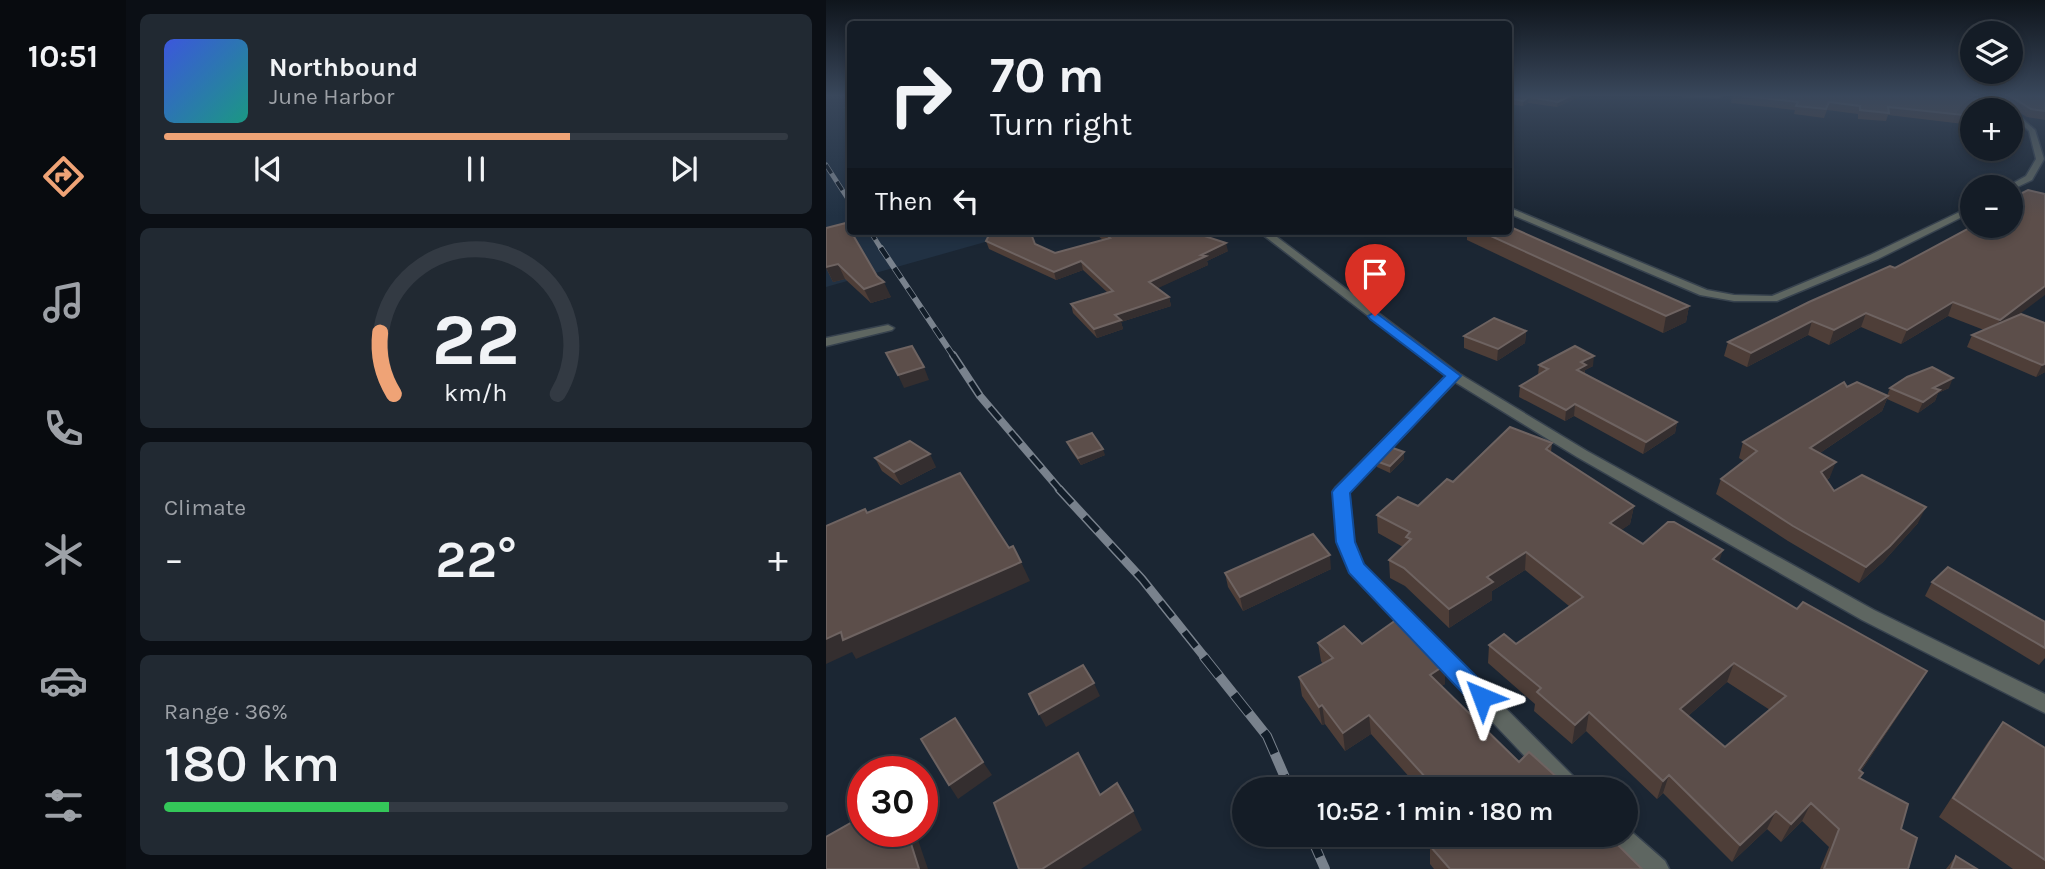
<!DOCTYPE html>
<meta charset="utf-8">
<style>
:root{--surface:#141c26;--page:#212932;--text:#f1f3f6;--muted:#9da1a7;--line:#333a43;--accent:#efa376}
body{margin:0;font-family:Karla,sans-serif;background:var(--page);color:var(--text);height:100vh;display:flex;flex-direction:column;font-size:26px;white-space:nowrap}
*{box-sizing:border-box;margin:0}
p{font-size:23px;color:var(--muted)}
.icon{flex:none;width:38px;height:38px;fill:none;stroke:currentColor;stroke-width:2;stroke-linecap:round;stroke-linejoin:round}
.map{position:relative;flex:1;overflow:hidden}
.panel{display:flex;flex-direction:column;gap:14px;padding:14px;background:#0b0f15;width:700px}
.panel>*{flex:none}
.hud{position:absolute;left:21px;top:21px;width:665px;height:214px;border-radius:7px;box-shadow:0 4px 10px #0003,0 0 0 2px var(--line);background:#141c26;color:var(--text);overflow:hidden}
.fabs{position:absolute;left:1134px;top:21px;display:grid;gap:14px}
.fabs a{display:grid;place-items:center;width:63px;height:63px;border-radius:50%;background:var(--surface);box-shadow:0 4px 10px #0003,0 0 0 2px var(--line);font-size:35px}
.speed{position:absolute;left:21px;top:756px;display:flex;gap:14px;font-size:35px;font-weight:700;text-align:center}
.speed>*{display:grid;place-content:center;width:91px;height:91px;border-radius:50%;background:var(--surface);box-shadow:0 4px 10px #0003,0 0 0 2px var(--line);line-height:1}
.speed .limit{border:10px solid #d22;background:#fff;color:#111}
.pin{position:absolute;display:grid;place-items:center;width:60px;height:60px;color:#fff;margin:-72px -30px;border-radius:50% 50% 50% 0;rotate:-45deg;box-shadow:0 0 7px #0007}
.pin .icon{rotate:45deg}
.me{position:absolute;width:77px;margin:-38px;rotate:316deg;stroke-linejoin:round;filter:drop-shadow(0 0 5px #0008)}
.turn{display:flex;align-items:center;gap:24px;height:147px;padding:0 28px;font-size:32px}
.turn .icon{width:91px;height:91px;stroke-width:2.5}
.turn b{display:block;font-size:49px;line-height:60px}
.then{display:flex;align-items:center;height:66px;padding:0 28px;background:#0003;gap:14px;font-size:26px}
.big{font-size:52px;font-weight:600;line-height:1.1}
.panel .widget{flex:1;display:flex;flex-direction:column;justify-content:center;gap:10px;min-width:0;padding:0 24px;border-radius:10px;background:var(--page)}
.panel .dial{align-items:center;gap:0}
.dial svg{height:182px;overflow:visible;fill:none;stroke:var(--line);stroke-width:7;stroke-linecap:round;text-anchor:middle}
.dial text{fill:var(--text);stroke:none}
.song{display:flex;align-items:center;gap:21px}
.cover{width:84px;height:84px;border-radius:10px;background:linear-gradient(135deg,hsl(230 70% 55%),hsl(170 70% 35%))}
.played{height:7px;border-radius:4px;background:linear-gradient(90deg,var(--accent) 65%,var(--line) 65%)}
.keys{display:flex;justify-content:space-around;direction:ltr}
.heat{display:flex;justify-content:space-between;align-items:center;font-size:38px;direction:ltr}
.charge{height:10px;border-radius:5px;background:linear-gradient(90deg,#34c759 36%,var(--line) 0)}
.trip{position:absolute;left:406px;top:777px;width:406px;height:70px;border-radius:35px;background:var(--surface);box-shadow:0 4px 10px #0003,0 0 0 2px var(--line);font-weight:600;line-height:70px;text-align:center}
main{display:flex;flex:1;min-height:0}
.menu{display:flex;flex-direction:column;width:126px;justify-content:space-around;align-items:center;background:#080b0f;color:var(--muted)}
.menu .icon{width:49px;height:49px}
.menu .current{color:var(--accent)}
.menu b{font-size:32px;color:var(--text)}
.map>svg:first-child{display:block}
.built{fill:#213143}
.lines{fill:none;stroke-linecap:round;stroke-linejoin:round}
.minor-casing{stroke:#37424e;stroke-width:3}
.tertiary-casing{stroke:#37424e;stroke-width:3}
.minor{fill:#5e6661;fill-rule:evenodd}
.tertiary{fill:#5e6661;fill-rule:evenodd}
.rail-far4-casing{stroke:#79828d;stroke-width:5}
.rail-far3-casing{stroke:#79828d;stroke-width:6}
.rail-far2-casing{stroke:#79828d;stroke-width:8}
.rail-far1-casing{stroke:#79828d;stroke-width:9}
.rail-casing{stroke:#79828d;stroke-width:10}
.rail-far4{stroke:#121d29;stroke-width:3.5;stroke-dasharray:10;stroke-linecap:butt}
.rail-far3{stroke:#121d29;stroke-width:4.5;stroke-dasharray:12;stroke-linecap:butt}
.rail-far2{stroke:#121d29;stroke-width:5;stroke-dasharray:16;stroke-linecap:butt}
.rail-far1{stroke:#121d29;stroke-width:6;stroke-dasharray:19;stroke-linecap:butt}
.rail{stroke:#121d29;stroke-width:8;stroke-dasharray:24;stroke-linecap:butt}
.wall{fill:#4e3e38;fill-rule:evenodd}
.shaded-wall{fill:#342e2f}
.building{fill:#5c4e4a;stroke:#6e6361;stroke-width:2;fill-rule:evenodd}
.route{fill:#1a73e8;stroke:#114b97;stroke-width:2}
</style>
<main>
<nav class="menu">
<b>10:51</b>
<svg class="icon current" aria-label="directions" viewBox="0 0 24 24"><path d="M12 3l9 9-9 9-9-9zM9 14v-3h6M13 9l2 2-2 2"/></svg>
<svg class="icon" aria-label="music" viewBox="0 0 24 24"><path d="M9 18V5l10-2v13"/><circle cx="6" cy="18" r="3"/><circle cx="16" cy="16" r="3"/></svg>
<svg class="icon" aria-label="phone" viewBox="0 0 24 24"><path d="M5 4h4l2 5-3 2q2 4 5 5l2-3 5 2v4C11 20 4 13 5 4z"/></svg>
<svg class="icon" aria-label="climate" viewBox="0 0 24 24"><path d="M12 3v18M4 7l16 10M4 17L20 7"/></svg>
<svg class="icon" aria-label="car" viewBox="0 0 24 24"><path d="M5 17H2v-5l4-1 3-4h7l3 4 3 1v5h-3M9 17h6M6 11h13"/><circle cx="7" cy="17" r="2"/><circle cx="17" cy="17" r="2"/></svg>
<svg class="icon" aria-label="filters" viewBox="0 0 24 24"><path d="M4 7h16M4 17h16"/><circle cx="9" cy="7" r="2"/><circle cx="15" cy="17" r="2"/></svg>
</nav>
<section class="panel">
<div class="widget">
<div class="song"><i class="cover"></i><div><b>Northbound</b><p>June Harbor</p></div></div>
<div class="played"></div>
<div class="keys"><svg class="icon" aria-label="previous" viewBox="0 0 24 24"><path d="M18 5L8 12l10 7zM5 5v14"/></svg><svg class="icon" aria-label="pause" viewBox="0 0 24 24"><path d="M8 5v14M16 5v14"/></svg><svg class="icon" aria-label="next" viewBox="0 0 24 24"><path d="M6 5l10 7-10 7zM19 5v14"/></svg></div>
</div>
<div class="widget dial"><svg viewBox="0 0 100 80">
<path d="M14 69A42 42 0 1 1 86 69"/>
<path d="M14 69A42 42 0 0 1 8 42" stroke="#efa376"/>
<text x="50" y="56" font-size="32" font-weight="700">22</text>
<text x="50" y="72" font-size="11">km/h</text>
</svg></div>
<div class="widget"><p>Climate</p>
<div class="heat"><a>−</a><b class="big">22°</b><a>+</a></div>
</div>
<div class="widget"><p>Range · 36%</p><b class="big">180 km</b><div class="charge"></div></div>
</section>
<div class="map">
<svg width="1219" height="869" viewBox="0 0 1219 869">
<rect width="100%" height="100%" fill="#1b2633"/>
<!-- built -->
<path class="built" d="M 0,96 L 24,96 L 24,231 L 198,231 L 0,287 Z"/>
<g class="lines">
<!-- minor casing -->
<g class="minor-casing">
<g id="minor">
<path d="M 856,96 L 895,96 L 892,98 Z"/>
<path d="M 1185,109 L 1209,130 L 1218,159 L 1206,180 L 1185,190 L 1182,186 L 1200,176 L 1210,159 L 1203,131 L 1185,114 L 1185,110 L 1182,110 Z"/>
<path d="M 1146,206 L 1146,212 L 1052,259 L 951,301 L 908,301 L 874,295 L 682,213 L 682,207 L 881,290 L 908,295 L 946,296 L 1044,255 Z"/>
<path d="M 62,325 L 68,328 L 66,330 L 0,346 L 0,338 Z"/>
<path d="M 628,372 L 632,373 L 634,376 L 632,379 L 523,492 L 528,542 L 537,565 L 753,782 L 756,789 L 730,789 L 524,572 L 512,542 L 507,491 L 510,487 L 624,373 Z"/>
<path d="M 800,827 L 839,861 L 843,869 L 813,869 L 784,843 L 780,835 L 800,835 Z"/>
</g>
</g>
<!-- tertiary casing -->
<g class="tertiary-casing">
<path id="tertiary" d="M 432,231 L 443,231 L 632,373 L 761,451 L 1048,610 L 1219,694 L 1219,713 L 1036,620 L 751,457 L 624,379 Z"/>
</g>
<!-- minor -->
<use href="#minor" class="minor"/>
<!-- tertiary -->
<use href="#tertiary" class="tertiary"/>
<!-- rail-far4 casing -->
<g class="rail-far4-casing">
<g id="rail-far4">
<path d="M 0,165 L 24,202"/>
<path d="M 44,231 L 56,250"/>
</g>
</g>
<!-- rail-far3 casing -->
<g class="rail-far3-casing">
<path id="rail-far3" d="M 55,248 L 128,357"/>
</g>
<!-- rail-far2 casing -->
<g class="rail-far2-casing">
<path id="rail-far2" d="M 127,355 L 154,396 L 235,491"/>
</g>
<!-- rail-far1 casing -->
<g class="rail-far1-casing">
<path id="rail-far1" d="M 233,489 L 316,579 L 380,659"/>
</g>
<!-- rail casing -->
<g class="rail-casing">
<g id="rail">
<path d="M 378,657 L 441,736 L 464,789"/>
<path d="M 484,835 L 499,869"/>
</g>
</g>
<!-- rail-far4 -->
<use href="#rail-far4" class="rail-far4"/>
<!-- rail-far3 -->
<use href="#rail-far3" class="rail-far3"/>
<!-- rail-far2 -->
<use href="#rail-far2" class="rail-far2"/>
<!-- rail-far1 -->
<use href="#rail-far1" class="rail-far1"/>
<!-- rail -->
<use href="#rail" class="rail"/>
</g>
<!-- wall -->
<g class="wall">
<path d="M 682,96 L 755,96 L 731,107 L 702,103 L 697,106 L 682,104 Z"/>
<path d="M 906,96 L 1132,96 L 1165,101 L 1157,98 L 1134,96 L 1219,96 L 1219,120 L 1201,117 L 1186,108 L 1185,111 L 1146,110 L 1146,125 L 1062,115 L 1060,121 L 1032,119 L 1032,114 L 1001,110 L 998,118 L 968,114 L 969,110 L 905,103 Z"/>
<path d="M 1185,112 L 1189,120 L 1185,129 Z"/>
<path d="M 0,228 L 51,276 L 65,297 L 45,303 L 19,279 L 7,282 L 0,268 Z"/>
<path d="M 266,231 L 364,231 L 402,251 L 381,261 L 382,265 L 331,288 L 343,297 L 345,306 L 295,322 L 297,329 L 271,338 L 247,313 L 245,304 L 282,293 L 257,270 L 230,280 L 163,249 L 160,241 L 209,244 L 229,253 L 277,240 Z"/>
<path d="M 641,231 L 682,231 L 863,306 L 860,322 L 837,333 L 641,240 Z"/>
<path d="M 1064,266 L 1191,316 L 1219,323 L 1219,372 L 1210,377 L 1141,347 L 1146,335 L 1158,330 L 1122,316 L 1075,344 L 1035,327 L 1003,345 L 982,335 L 921,367 L 898,356 L 902,342 Z"/>
<path d="M 700,331 L 699,343 L 671,361 L 638,348 L 638,336 Z"/>
<path d="M 713,365 L 767,366 L 759,370 L 759,374 L 851,422 L 849,433 L 817,454 L 748,416 L 739,421 L 693,397 L 694,386 L 712,375 Z"/>
<path d="M 1021,387 L 1061,396 L 1064,388 L 1123,388 L 1112,393 L 1109,401 L 1092,413 L 1061,399 L 1056,411 L 994,453 L 1004,477 L 1001,480 L 1008,491 L 1092,523 L 1057,562 L 1033,583 L 962,541 L 890,494 L 895,479 L 918,461 L 913,458 L 917,442 Z"/>
<path d="M 241,442 L 279,455 L 255,465 L 244,449 Z"/>
<path d="M 726,443 L 725,452 L 808,506 L 804,524 L 795,530 L 817,544 L 893,563 L 1090,689 L 1035,771 L 1037,773 L 1034,779 L 1075,829 L 1082,869 L 994,869 L 1003,847 L 976,821 L 955,842 L 941,829 L 906,862 L 837,793 L 831,799 L 760,731 L 746,744 L 708,711 L 709,704 L 662,663 L 663,645 L 690,644 L 743,606 L 699,570 L 666,591 L 666,600 L 623,628 L 579,586 L 564,578 L 563,560 L 577,547 L 552,533 L 551,515 L 592,506 L 627,482 ZM 901,682 L 944,710 L 899,747 L 862,716 Z"/>
<path d="M 578,452 L 578,459 L 564,473 L 551,467 L 550,461 Z"/>
<path d="M 49,458 L 110,467 L 75,485 L 56,471 Z"/>
<path d="M 505,569 L 417,611 L 402,587 L 399,573 Z"/>
<path d="M 1106,582 L 1219,622 L 1219,658 L 1213,665 L 1099,596 Z"/>
<path d="M 492,643 L 536,644 L 619,684 L 615,686 L 693,762 L 744,789 L 594,789 L 545,734 L 519,751 L 499,724 L 496,725 L 476,696 L 473,677 L 497,664 L 495,661 Z"/>
<path d="M 1177,722 L 1219,748 L 1219,869 L 1187,869 L 1113,817 L 1162,742 Z"/>
<path d="M 604,846 L 816,869 L 608,869 L 604,864 Z"/>
<path d="M 1130,856 L 1151,869 L 1120,869 Z"/>
</g>
<!-- shaded-wall -->
<g class="shaded-wall">
<path d="M 744,96 L 755,96 L 731,107 L 732,102 Z"/>
<path d="M 703,97 L 702,103 L 697,106 L 697,101 Z"/>
<path d="M 400,243 L 402,251 L 381,261 L 382,265 L 326,291 L 323,282 L 375,255 Z"/>
<path d="M 255,261 L 257,270 L 230,280 L 228,272 Z"/>
<path d="M 12,264 L 19,279 L 7,282 L 0,267 Z"/>
<path d="M 58,282 L 65,297 L 45,303 L 38,289 Z"/>
<path d="M 1219,286 L 1219,295 L 1167,334 L 1174,320 Z"/>
<path d="M 343,297 L 345,306 L 295,322 L 297,329 L 271,338 L 268,329 L 289,315 Z"/>
<path d="M 1127,302 L 1122,316 L 1075,344 L 1081,330 Z"/>
<path d="M 863,306 L 860,322 L 837,333 L 840,316 Z"/>
<path d="M 1040,313 L 1035,327 L 1003,345 L 1008,330 Z"/>
<path d="M 986,321 L 982,335 L 921,367 L 925,353 Z"/>
<path d="M 700,331 L 699,343 L 671,361 L 672,349 Z"/>
<path d="M 768,356 L 767,366 L 759,370 L 758,376 L 751,370 L 755,362 Z"/>
<path d="M 1219,364 L 1219,372 L 1210,377 L 1216,365 Z"/>
<path d="M 98,367 L 103,380 L 78,388 L 72,375 Z"/>
<path d="M 1127,378 L 1123,388 L 1112,393 L 1109,401 L 1092,413 L 1097,402 L 1107,388 Z"/>
<path d="M 1062,396 L 1056,411 L 979,463 L 984,448 Z"/>
<path d="M 749,404 L 748,416 L 739,421 L 740,410 Z"/>
<path d="M 851,422 L 849,433 L 817,454 L 820,442 Z"/>
<path d="M 277,449 L 279,455 L 255,465 L 252,458 Z"/>
<path d="M 578,452 L 578,459 L 564,473 L 564,466 Z"/>
<path d="M 104,454 L 110,467 L 75,485 L 68,472 Z"/>
<path d="M 1010,462 L 1004,477 L 990,488 L 995,472 Z"/>
<path d="M 808,506 L 804,524 L 780,541 L 784,523 Z"/>
<path d="M 1100,507 L 1092,523 L 1057,562 L 1033,583 L 1040,567 Z"/>
<path d="M 897,550 L 891,568 L 887,559 Z"/>
<path d="M 700,552 L 699,570 L 666,591 L 666,600 L 623,628 L 623,609 L 661,577 Z"/>
<path d="M 504,555 L 505,569 L 417,611 L 414,597 Z"/>
<path d="M 195,562 L 204,581 L 30,659 L 26,652 L 0,664 L 0,639 L 15,632 Z"/>
<path d="M 908,663 L 901,682 L 848,728 L 854,709 Z"/>
<path d="M 619,665 L 619,684 L 604,694 L 604,675 Z"/>
<path d="M 1101,671 L 1090,689 L 1023,788 L 1033,770 Z"/>
<path d="M 268,683 L 274,696 L 220,727 L 213,714 Z"/>
<path d="M 496,705 L 499,724 L 496,725 L 493,707 Z"/>
<path d="M 763,712 L 760,731 L 746,744 L 749,725 Z"/>
<path d="M 543,715 L 545,734 L 519,751 L 517,733 Z"/>
<path d="M 157,762 L 166,775 L 132,799 L 123,785 Z"/>
<path d="M 843,775 L 837,793 L 831,799 L 837,781 Z"/>
<path d="M 985,803 L 976,821 L 955,842 L 965,824 Z"/>
<path d="M 307,811 L 316,830 L 255,869 L 216,869 Z"/>
<path d="M 950,811 L 941,829 L 906,862 L 914,845 Z"/>
<path d="M 81,831 L 89,831 L 102,869 L 93,869 Z"/>
</g>
<!-- building -->
<g class="building">
<path d="M 682,96 L 744,96 L 732,102 L 703,97 L 697,101 L 682,98 Z"/>
<path d="M 916,96 L 1132,96 L 1185,104 L 1186,107 L 1182,106 L 1184,110 L 1146,110 L 1146,116 L 1062,107 L 1063,113 L 1034,110 L 1034,106 L 1003,102 L 1000,109 L 970,106 L 972,102 Z"/>
<path d="M 1177,96 L 1219,96 L 1219,111 L 1205,109 L 1189,99 Z"/>
<path d="M 24,107 L 24,114 L 20,108 Z"/>
<path d="M 1185,112 L 1189,120 L 1185,120 Z"/>
<path d="M 1202,190 L 1219,194 L 1219,286 L 1174,320 L 1127,302 L 1081,330 L 1040,313 L 1008,330 L 986,321 L 925,353 L 902,342 L 983,302 L 1064,266 L 1069,268 L 1145,227 L 1163,233 L 1168,226 L 1185,226 L 1185,205 L 1194,194 Z"/>
<path d="M 20,223 L 51,276 L 58,282 L 38,289 L 12,264 L 0,267 L 0,228 Z"/>
<path d="M 682,226 L 863,306 L 840,316 L 654,231 L 682,231 Z"/>
<path d="M 165,231 L 204,231 L 209,244 L 229,253 L 284,238 L 275,231 L 363,231 L 400,243 L 375,255 L 380,256 L 323,282 L 343,297 L 289,315 L 295,320 L 268,329 L 245,304 L 287,291 L 255,261 L 228,272 L 160,241 Z"/>
<path d="M 1195,314 L 1219,323 L 1219,364 L 1216,365 L 1146,335 Z"/>
<path d="M 668,318 L 700,331 L 672,349 L 638,336 Z"/>
<path d="M 86,346 L 98,367 L 72,375 L 60,353 Z"/>
<path d="M 749,346 L 768,356 L 755,362 L 760,365 L 751,370 L 851,422 L 820,442 L 749,404 L 740,410 L 694,386 L 722,369 L 713,365 Z"/>
<path d="M 1106,367 L 1127,378 L 1107,388 L 1114,390 L 1097,402 L 1064,388 L 1081,377 Z"/>
<path d="M 1018,382 L 1021,387 L 1031,382 L 1062,396 L 984,448 L 1010,462 L 995,472 L 1008,491 L 1036,475 L 1100,507 L 1064,546 L 1040,567 L 967,526 L 895,479 L 931,451 L 917,442 Z"/>
<path d="M 684,427 L 726,443 L 720,449 L 808,506 L 784,523 L 817,544 L 842,522 L 848,522 L 897,550 L 887,559 L 971,609 L 977,602 L 1101,671 L 1033,770 L 1037,773 L 1033,778 L 1082,804 L 1075,829 L 1091,838 L 1082,869 L 998,869 L 1013,829 L 985,803 L 965,824 L 950,811 L 914,845 L 843,775 L 837,781 L 763,712 L 749,725 L 711,692 L 715,688 L 663,645 L 678,634 L 690,644 L 757,597 L 700,552 L 661,577 L 667,582 L 623,609 L 578,568 L 563,560 L 585,539 L 580,537 L 584,532 L 551,515 L 572,497 L 592,506 L 621,479 L 627,482 ZM 908,663 L 960,696 L 899,747 L 854,709 Z"/>
<path d="M 266,433 L 277,449 L 252,458 L 241,442 Z"/>
<path d="M 84,441 L 104,454 L 68,472 L 49,458 Z"/>
<path d="M 564,447 L 578,452 L 564,466 L 550,461 Z"/>
<path d="M 134,473 L 183,548 L 187,546 L 195,562 L 17,640 L 15,632 L 0,639 L 0,526 L 39,509 L 41,513 Z"/>
<path d="M 487,534 L 504,555 L 414,597 L 399,573 Z"/>
<path d="M 1122,567 L 1219,622 L 1219,648 L 1106,582 Z"/>
<path d="M 570,620 L 601,647 L 619,665 L 604,675 L 693,762 L 703,752 L 744,789 L 610,789 L 543,715 L 517,733 L 496,705 L 493,707 L 473,677 L 507,658 L 492,643 L 518,626 L 536,644 Z"/>
<path d="M 257,665 L 268,683 L 213,714 L 203,694 Z"/>
<path d="M 129,718 L 157,762 L 123,785 L 95,739 Z"/>
<path d="M 1177,722 L 1219,748 L 1219,860 L 1127,798 Z"/>
<path d="M 252,753 L 274,795 L 291,783 L 307,811 L 216,869 L 193,869 L 168,803 Z"/>
<path d="M 37,816 L 37,831 L 81,831 L 93,869 L 0,869 L 0,837 Z"/>
<path d="M 616,835 L 782,835 L 816,869 L 624,869 L 604,846 Z"/>
<path d="M 1130,856 L 1151,869 L 1125,869 Z"/>
</g>
<!-- sky -->
<linearGradient id="sky" x2="0" y2="1"><stop stop-color="#0f151c"/><stop offset="0.44" stop-color="#39475b"/><stop offset="1" stop-color="#39475b" stop-opacity="0"/></linearGradient>
<rect width="1219" height="217" fill="url(#sky)"/>
<!-- route -->
<path class="route" d="M 549,312 L 635,376 L 524,493 L 529,542 L 538,564 L 664,690 L 667,697 L 664,704 L 656,707 L 647,704 L 523,573 L 510,542 L 506,492 L 509,488 L 619,376 L 544,319 L 542,316 Z"/>
</svg>
<div class="fabs">
<a><svg class="icon" aria-label="layers" viewBox="0 0 24 24"><path d="M12 4l9 5-9 5-9-5zM3 14l9 5 9-5"/></svg></a>
<a>+</a>
<a>−</a>
</div>
<div class="speed"><div class="limit">30</div></div>
<div class="pin" style="left:549px;top:316px;background:#d93025"><svg class="icon" aria-label="arrive" viewBox="0 0 24 24"><path d="M6 21V4h12l-3 4 3 4H6"/></svg></div>
<svg class="me" style="left:656px;top:697px" viewBox="-20 -20 40 40"><path d="M0-17L14 15 0 8-14 15z" fill="#1a73e8" stroke="#fff" stroke-width="4"/></svg>
<div class="trip">10:52 · 1 min · 180 m</div>
<div class="hud">
<div class="turn"><svg class="icon" aria-label="right" viewBox="0 0 24 24"><path d="M7 20v-9h11M14 6l5 5-5 5"/></svg><div><b>70 m</b>Turn right</div></div>
<div class="then">Then<svg class="icon" aria-label="left" viewBox="0 0 24 24"><path d="M17 20v-9H6M10 6l-5 5 5 5"/></svg></div>
</div>
</div>
</main>
